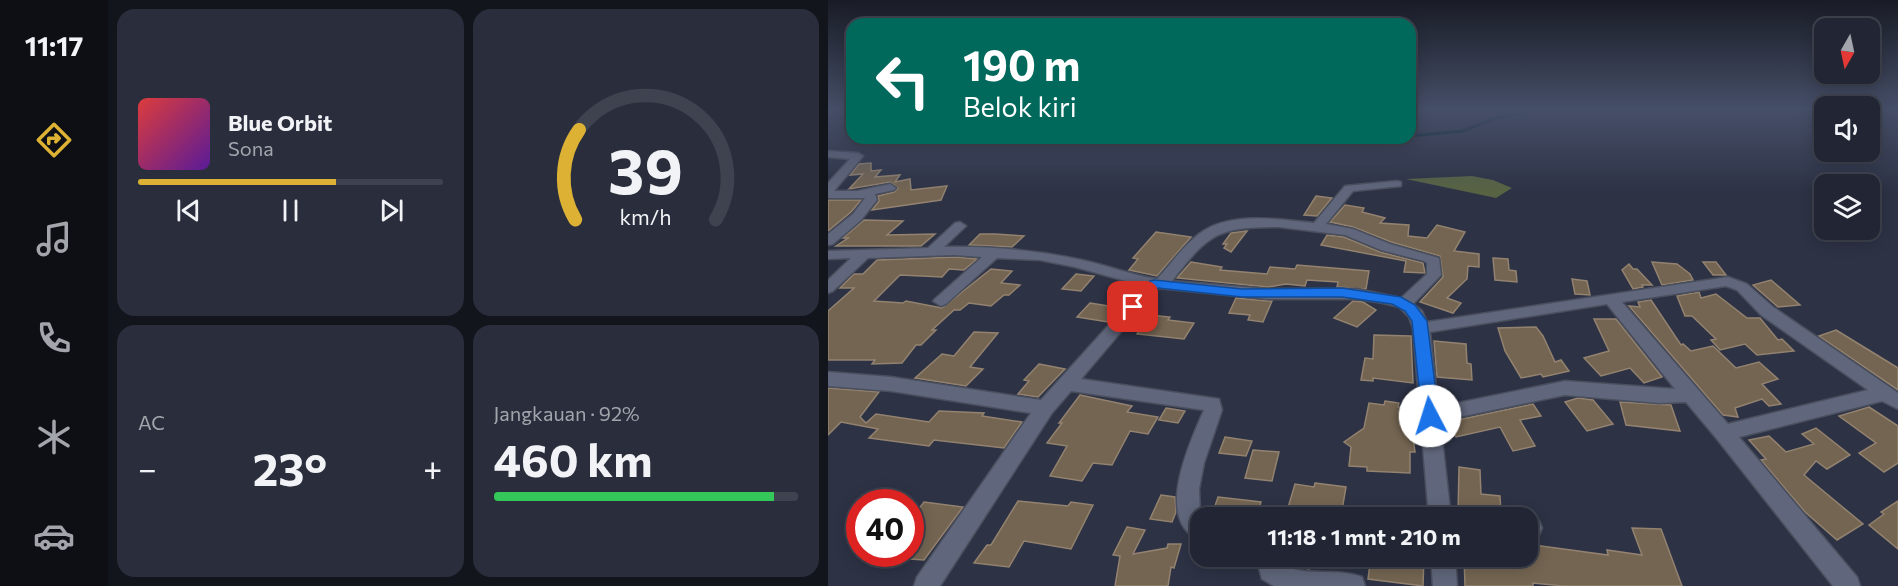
<!DOCTYPE html>
<html lang="id">
<meta charset="utf-8">
<style>
:root{--surface:#222634;--page:#2a2e3c;--text:#f1f3f6;--muted:#a2a5ac;--line:#3f434f;--accent:#ddb133}
body{margin:0;font-family:Commissioner,sans-serif;background:var(--page);color:var(--text);height:100vh;display:flex;flex-direction:column;font-size:22px;white-space:nowrap}
*{box-sizing:border-box;margin:0}
p{font-size:20px;color:var(--muted)}
.icon{flex:none;width:33px;height:33px;fill:none;stroke:currentColor;stroke-width:2;stroke-linecap:round;stroke-linejoin:round}
.map{position:relative;flex:1;overflow:hidden}
.details{display:flex;flex-direction:column;gap:9px;padding:9px;background:#13151d;width:720px}
.details>*{flex:none}
.top-card{position:absolute;left:18px;top:18px;width:570px;height:126px;border-radius:18px;box-shadow:0 3px 15px #0003,0 0 0 2px var(--line);background:#00695c;color:#fff;overflow:hidden}
.needle{width:39px;rotate:189deg}
.fabs{position:absolute;left:986px;top:18px;display:grid;gap:12px}
.fabs a{display:grid;place-items:center;width:66px;height:66px;border-radius:12px;background:var(--surface);box-shadow:0 3px 15px #0003,0 0 0 2px var(--line);font-size:30px}
.speed{position:absolute;left:18px;top:489px;display:flex;gap:12px;font-size:30px;font-weight:700;text-align:center}
.speed>*{display:grid;place-content:center;width:78px;height:78px;border-radius:50%;background:var(--surface);box-shadow:0 3px 15px #0003,0 0 0 2px var(--line);line-height:1}
.speed .limit{border:9px solid #d22;background:#fff;color:#111}
.pin{position:absolute;display:grid;place-items:center;width:51px;height:51px;color:#fff;margin:-26px;border-radius:12px;box-shadow:0 3px 9px #0006}
.me{position:absolute;width:66px;margin:-33px;rotate:355deg;stroke-linejoin:round;filter:drop-shadow(0 0 4px #0008)}
.turn{display:flex;align-items:center;gap:21px;height:126px;padding:0 18px;font-size:27px}
.turn .icon{width:78px;height:78px;stroke-width:2.5}
.turn b{display:block;font-size:42px;line-height:51px}
.big{font-size:45px;font-weight:700;line-height:1.1}
.details .widget{flex:1;display:flex;flex-direction:column;justify-content:center;gap:9px;min-width:0;padding:0 21px;border-radius:18px;background:var(--page)}
.details .dial{align-items:center;gap:0}
.dial svg{height:156px;overflow:visible;fill:none;stroke:var(--line);stroke-width:7;stroke-linecap:round;text-anchor:middle}
.dial text{fill:var(--text);stroke:none}
.song{display:flex;align-items:center;gap:18px}
.cover{width:72px;height:72px;border-radius:9px;background:linear-gradient(135deg,hsl(0 70% 55%),hsl(270 70% 35%))}
.played{height:6px;border-radius:3px;background:linear-gradient(90deg,var(--accent) 65%,var(--line) 65%)}
.keys{display:flex;justify-content:space-around;direction:ltr}
.heat{display:flex;justify-content:space-between;align-items:center;font-size:33px;direction:ltr}
.charge{height:9px;border-radius:4px;background:linear-gradient(90deg,#34c759 92%,var(--line) 0)}
.details .tiles{flex:1;display:grid;gap:9px;grid-template-columns:repeat(2,1fr)}
.trip{position:absolute;left:362px;top:507px;width:348px;height:60px;border-radius:18px;background:var(--surface);box-shadow:0 3px 15px #0003,0 0 0 2px var(--line);font-weight:700;line-height:60px;text-align:center}
main{display:flex;flex:1;min-height:0}
.tabs{display:flex;flex-direction:column;width:108px;justify-content:space-around;align-items:center;background:#0e0f15;color:var(--muted)}
.tabs .icon{width:42px;height:42px}
.tabs .on{color:var(--accent)}
.tabs b{font-size:27px;color:var(--text)}
.map>svg:first-child{display:block}
.green{fill:#586343}
.lines{fill:none;stroke-linecap:round;stroke-linejoin:round}
.stream{stroke:#00232b;stroke-width:3}
.building{fill:#746552;stroke:#92826f;stroke-width:1.5}
.minor-casing{stroke:#4a4f5e;stroke-width:3}
.minor{fill:#60667b;fill-rule:evenodd}
.route{fill:#1a73e8;stroke:#114b97;stroke-width:1.5}
</style>
<main>
<nav class="tabs">
<b>11:17</b>
<svg class="icon on" aria-label="directions" viewBox="0 0 24 24"><path d="M12 3l9 9-9 9-9-9zM9 14v-3h6M13 9l2 2-2 2"/></svg>
<svg class="icon" aria-label="music" viewBox="0 0 24 24"><path d="M9 18V5l10-2v13"/><circle cx="6" cy="18" r="3"/><circle cx="16" cy="16" r="3"/></svg>
<svg class="icon" aria-label="phone" viewBox="0 0 24 24"><path d="M5 4h4l2 5-3 2q2 4 5 5l2-3 5 2v4C11 20 4 13 5 4z"/></svg>
<svg class="icon" aria-label="climate" viewBox="0 0 24 24"><path d="M12 3v18M4 7l16 10M4 17L20 7"/></svg>
<svg class="icon" aria-label="car" viewBox="0 0 24 24"><path d="M5 17H2v-5l4-1 3-4h7l3 4 3 1v5h-3M9 17h6M6 11h13"/><circle cx="7" cy="17" r="2"/><circle cx="17" cy="17" r="2"/></svg>
</nav>
<section class="details">
<div class="tiles">
<div class="widget">
<div class="song"><i class="cover"></i><div><b>Blue Orbit</b><p>Sona</p></div></div>
<div class="played"></div>
<div class="keys"><svg class="icon" aria-label="previous" viewBox="0 0 24 24"><path d="M18 5L8 12l10 7zM5 5v14"/></svg><svg class="icon" aria-label="pause" viewBox="0 0 24 24"><path d="M8 5v14M16 5v14"/></svg><svg class="icon" aria-label="next" viewBox="0 0 24 24"><path d="M6 5l10 7-10 7zM19 5v14"/></svg></div>
</div>
<div class="widget dial"><svg viewBox="0 0 100 80">
<path d="M14 69A42 42 0 1 1 86 69"/>
<path d="M14 69A42 42 0 0 1 16 23" stroke="#ddb133"/>
<text x="50" y="56" font-size="32" font-weight="700">39</text>
<text x="50" y="72" font-size="11">km/h</text>
</svg></div>
<div class="widget"><p>AC</p>
<div class="heat"><a>−</a><b class="big">23°</b><a>+</a></div>
</div>
<div class="widget"><p>Jangkauan · 92%</p><b class="big">460 km</b><div class="charge"></div></div>
</div>
</section>
<div class="map">
<svg width="1070" height="586" viewBox="0 0 1070 586">
<rect width="100%" height="100%" fill="#2d3245"/>
<!-- green -->
<path class="green" d="M 644,176 L 665,180 L 684,188 L 668,198 L 578,179 Z"/>
<g class="lines">
<!-- stream -->
<path class="stream" d="M 582,136 L 635,131 L 668,118 L 709,110"/>
</g>
<!-- building -->
<g class="building">
<path d="M 43,163 L 43,171 L 53,170 L 47,177 L 72,175 L 67,182 L 82,179 L 83,190 L 119,186 L 113,200 L 44,210 L 51,201 L 50,196 L 66,192 L 70,188 L 62,182 L 21,189 L 35,174 L 22,175 L 31,164 Z"/>
<path d="M 488,196 L 504,198 L 489,216 L 476,215 Z"/>
<path d="M 0,200 L 33,200 L 23,212 L 0,231 Z"/>
<path d="M 517,205 L 536,208 L 534,212 L 557,218 L 552,223 L 581,225 L 580,236 L 599,238 L 609,225 L 637,232 L 626,251 L 651,254 L 651,267 L 640,266 L 639,279 L 619,298 L 633,303 L 625,313 L 592,302 L 615,277 L 612,256 L 563,242 L 525,227 L 502,222 Z"/>
<path d="M 36,220 L 75,221 L 59,235 L 107,234 L 93,246 L 8,246 L 20,238 L 15,238 Z"/>
<path d="M 419,231 L 403,252 L 396,248 L 399,244 L 395,244 L 403,233 Z"/>
<path d="M 328,232 L 363,237 L 329,276 L 301,270 L 310,259 L 305,258 Z"/>
<path d="M 152,234 L 167,234 L 196,236 L 184,247 L 141,245 Z"/>
<path d="M 499,235 L 516,237 L 552,252 L 595,263 L 597,273 L 576,272 L 578,261 L 493,245 Z"/>
<path d="M 128,257 L 149,259 L 136,270 L 121,269 L 114,277 L 72,275 L 46,301 L 75,303 L 78,301 L 114,308 L 163,269 L 184,271 L 173,283 L 192,285 L 181,295 L 176,295 L 163,306 L 141,303 L 132,310 L 126,310 L 104,330 L 108,330 L 93,345 L 88,345 L 74,363 L 44,364 L 47,360 L 0,360 L 0,311 L 26,288 L 12,288 L 26,274 L 35,274 L 49,260 Z"/>
<path d="M 665,258 L 680,259 L 681,270 L 688,271 L 689,282 L 667,280 Z"/>
<path d="M 363,262 L 394,267 L 392,270 L 439,274 L 442,267 L 467,269 L 469,265 L 541,271 L 538,289 L 509,287 L 510,282 L 479,280 L 477,286 L 458,284 L 440,287 L 349,278 Z"/>
<path d="M 824,262 L 849,264 L 862,274 L 865,280 L 834,285 Z"/>
<path d="M 875,262 L 888,262 L 898,275 L 885,275 Z"/>
<path d="M 801,264 L 805,269 L 809,269 L 824,285 L 814,285 L 815,287 L 805,289 L 794,270 Z"/>
<path d="M 248,274 L 266,276 L 253,291 L 234,289 Z"/>
<path d="M 744,279 L 759,281 L 762,295 L 747,294 Z"/>
<path d="M 943,280 L 972,305 L 950,307 L 925,285 Z"/>
<path d="M 871,292 L 873,298 L 888,294 L 919,318 L 932,318 L 950,340 L 954,339 L 966,351 L 929,355 L 917,344 L 892,350 L 883,340 L 888,339 L 864,316 L 857,316 L 849,296 Z"/>
<path d="M 408,298 L 440,301 L 444,301 L 435,322 L 420,320 L 422,315 L 401,313 Z"/>
<path d="M 823,300 L 853,345 L 855,344 L 863,351 L 885,346 L 908,368 L 931,362 L 950,379 L 934,384 L 953,404 L 941,406 L 934,399 L 907,408 L 910,417 L 895,415 L 801,306 L 812,307 L 810,302 Z"/>
<path d="M 525,301 L 535,302 L 548,310 L 529,327 L 506,318 Z"/>
<path d="M 262,303 L 293,308 L 280,322 L 249,317 Z"/>
<path d="M 322,315 L 342,317 L 340,320 L 366,323 L 356,339 L 309,334 Z"/>
<path d="M 766,319 L 788,319 L 834,377 L 816,383 L 802,368 L 773,376 L 756,358 L 781,351 Z"/>
<path d="M 708,327 L 715,336 L 727,362 L 733,360 L 741,371 L 715,377 L 713,374 L 693,378 L 677,351 L 670,328 Z"/>
<path d="M 1008,330 L 1070,368 L 1070,390 L 991,336 Z"/>
<path d="M 146,332 L 170,333 L 142,367 L 155,369 L 138,386 L 87,378 L 114,354 L 126,356 Z"/>
<path d="M 546,335 L 583,336 L 585,383 L 545,378 L 545,381 L 533,380 L 537,358 L 545,359 Z"/>
<path d="M 606,341 L 638,344 L 639,363 L 643,364 L 644,380 L 609,377 Z"/>
<path d="M 211,364 L 237,369 L 210,397 L 190,394 L 201,381 L 196,380 Z"/>
<path d="M 0,388 L 51,392 L 32,417 L 38,423 L 48,414 L 101,422 L 111,411 L 156,413 L 154,416 L 194,422 L 176,448 L 106,440 L 101,446 L 41,438 L 50,429 L 13,422 L 0,435 Z"/>
<path d="M 252,395 L 304,406 L 299,412 L 330,417 L 320,434 L 302,431 L 284,465 L 265,463 L 254,481 L 222,476 L 239,446 L 219,443 L 234,423 L 231,423 Z"/>
<path d="M 750,398 L 765,400 L 785,424 L 759,431 L 737,402 Z"/>
<path d="M 557,401 L 571,403 L 570,407 L 585,409 L 583,422 L 587,452 L 582,452 L 582,473 L 539,471 L 539,467 L 521,466 L 523,447 L 516,442 L 536,428 L 541,403 L 556,405 Z"/>
<path d="M 792,402 L 843,405 L 852,431 L 798,425 Z"/>
<path d="M 705,404 L 713,416 L 692,420 L 707,446 L 685,451 L 672,427 L 628,437 L 620,422 Z"/>
<path d="M 1041,407 L 1070,426 L 1070,463 L 1056,472 L 1031,453 L 1048,443 L 1011,416 Z"/>
<path d="M 338,408 L 357,411 L 350,423 L 331,420 Z"/>
<path d="M 988,428 L 1022,455 L 999,469 L 988,461 L 976,475 L 1035,524 L 1009,540 L 977,512 L 933,460 L 938,459 L 921,440 L 941,436 L 958,452 L 986,444 L 974,434 Z"/>
<path d="M 397,437 L 424,441 L 418,456 L 391,453 Z"/>
<path d="M 425,450 L 451,452 L 444,481 L 417,478 Z"/>
<path d="M 631,467 L 652,470 L 653,494 L 672,496 L 673,513 L 653,511 L 653,517 L 630,515 Z"/>
<path d="M 487,483 L 518,487 L 513,516 L 499,514 L 498,518 L 479,518 L 480,515 L 459,511 L 467,484 L 486,487 Z"/>
<path d="M 333,495 L 347,497 L 348,512 L 344,522 L 322,519 Z"/>
<path d="M 390,497 L 433,502 L 428,518 L 383,518 Z"/>
<path d="M 190,501 L 240,506 L 243,502 L 265,505 L 243,549 L 196,541 L 181,567 L 146,563 L 159,545 L 163,545 Z"/>
<path d="M 1070,501 L 1070,549 L 1041,525 L 1056,514 L 1053,512 Z"/>
<path d="M 96,502 L 135,507 L 96,560 L 82,559 L 82,520 Z"/>
<path d="M 299,527 L 317,530 L 305,554 L 339,548 L 340,544 L 353,544 L 346,568 L 343,567 L 340,586 L 287,586 L 292,556 L 285,555 Z"/>
<path d="M 804,528 L 833,529 L 854,586 L 735,586 L 705,583 L 705,586 L 637,586 L 636,556 L 699,556 L 699,544 L 780,555 L 779,550 L 814,555 Z"/>
<path d="M 454,556 L 484,556 L 481,569 L 455,562 Z"/>
<path d="M 543,556 L 596,556 L 595,586 L 540,579 Z"/>
</g>
<g class="lines">
<!-- minor casing -->
<g class="minor-casing">
<g id="minor">
<path d="M 0,151 L 30,153 L 35,156 L 6,191 L 29,191 L 62,184 L 68,188 L 66,190 L 47,194 L 49,200 L 33,220 L 5,244 L 0,245 L 0,234 L 25,214 L 37,198 L 0,198 L 0,183 L 22,159 L 0,157 Z"/>
<path d="M 569,181 L 573,182 L 573,186 L 525,191 L 498,224 L 525,229 L 562,244 L 611,258 L 613,275 L 585,304 L 594,311 L 599,322 L 900,277 L 919,284 L 945,307 L 1070,393 L 1070,409 L 1054,401 L 911,437 L 1029,577 L 1032,586 L 1005,586 L 889,439 L 858,402 L 831,403 L 737,395 L 612,421 L 623,518 L 601,518 L 585,328 L 581,317 L 571,307 L 555,303 L 529,299 L 440,299 L 330,288 L 253,379 L 391,399 L 394,410 L 376,463 L 371,489 L 372,514 L 375,518 L 372,518 L 372,540 C 325,521 362,442 376,410 L 243,391 L 224,413 L 112,586 L 86,586 L 89,577 L 203,413 L 63,391 L 0,386 L 0,372 L 63,377 L 213,400 L 316,286 L 247,267 L 212,260 L 169,258 L 118,304 L 113,306 L 105,301 L 108,298 L 154,257 L 126,255 L 40,258 L 5,291 L 0,293 L 0,280 L 23,258 L 0,259 L 0,251 L 100,248 L 127,223 L 132,222 L 138,226 L 116,247 C 160,246 206,250 249,259 C 276,264 302,275 329,279 C 343,264 355,246 371,234 C 401,211 451,219 486,223 L 517,186 ZM 451,227 L 517,235 L 553,250 L 596,261 L 599,263 L 599,274 L 573,298 L 529,289 L 440,289 L 344,281 C 381,233 390,227 451,227 ZM 898,286 L 909,290 L 933,315 L 1040,390 L 900,424 L 794,302 ZM 779,304 L 847,389 L 737,381 L 610,407 L 602,332 Z"/>
<path d="M 699,516 L 711,521 L 714,528 L 711,535 L 699,538 L 699,518 L 696,518 Z"/>
<path d="M 428,556 L 452,556 L 453,564 C 478,578 508,567 534,577 L 537,586 L 446,586 L 434,579 Z"/>
<path d="M 603,556 L 627,556 L 629,586 L 605,586 Z"/>
</g>
</g>
<!-- minor -->
<use href="#minor" class="minor"/>
</g>
<!-- sky -->
<linearGradient id="sky" x2="0" y2="1"><stop stop-color="#191c26"/><stop offset="0.57" stop-color="#464f68"/><stop offset="1" stop-color="#464f68" stop-opacity="0"/></linearGradient>
<rect width="1070" height="192" fill="url(#sky)"/>
<!-- route -->
<path class="route" d="M 326,280 L 414,289 L 514,288 L 573,297 L 587,305 L 599,321 L 611,416 L 608,420 L 602,422 L 596,420 L 594,416 L 584,321 L 577,311 L 564,304 L 514,297 L 414,297 L 330,288 L 310,310 L 300,310 L 298,307 L 300,303 L 322,281 Z"/>
</svg>
<div class="fabs">
<a><svg class="needle" viewBox="-14 -14 28 28"><path d="M0-13l5 13h-10z" fill="#e53935"/><path d="M0 13l5-13h-10z" fill="#a2a5ac"/></svg></a>
<a><svg class="icon" aria-label="sound" viewBox="0 0 24 24"><path d="M4 9h4l5-4v14l-5-4H4zM17 9q2 3 0 6"/></svg></a>
<a><svg class="icon" aria-label="layers" viewBox="0 0 24 24"><path d="M12 4l9 5-9 5-9-5zM3 14l9 5 9-5"/></svg></a>
</div>
<div class="speed"><div class="limit">40</div></div>
<div class="pin" style="left:305px;top:307px;background:#d93025"><svg class="icon" aria-label="arrive" viewBox="0 0 24 24"><path d="M6 21V4h12l-3 4 3 4H6"/></svg></div>
<svg class="me" style="left:602px;top:416px" viewBox="-20 -20 40 40"><circle r="19" fill="#fff"/><path d="M0-13L10 11 0 6-10 11z" fill="#1a73e8"/></svg>
<div class="trip">11:18 · 1 mnt · 210 m</div>
<div class="top-card">
<div class="turn"><svg class="icon" aria-label="left" viewBox="0 0 24 24"><path d="M17 20v-9H6M10 6l-5 5 5 5"/></svg><div><b>190 m</b>Belok kiri</div></div>
</div>
</div>
</main>
